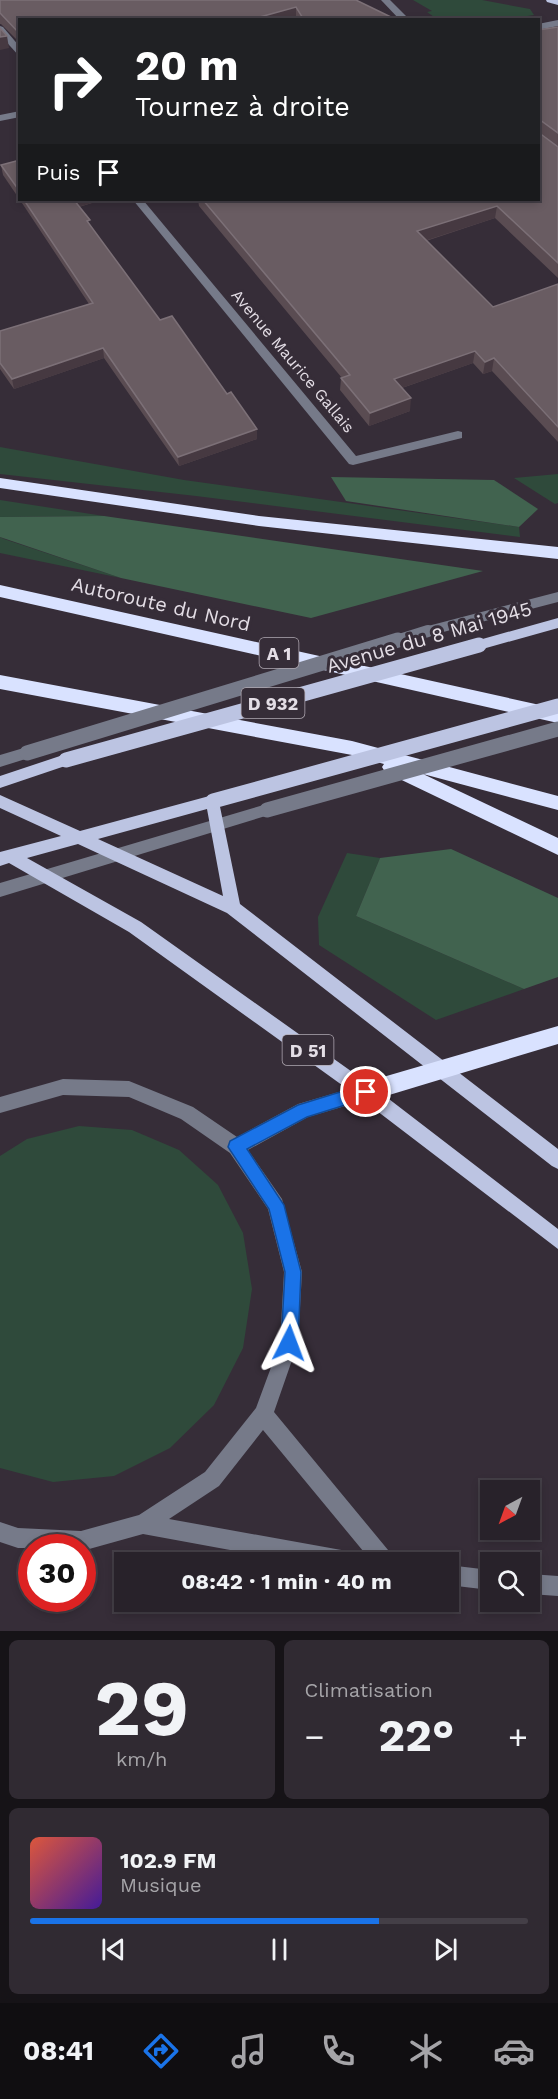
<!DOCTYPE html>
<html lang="fr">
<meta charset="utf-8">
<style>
:root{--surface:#28222a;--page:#302a32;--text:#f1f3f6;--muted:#a5a4a8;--line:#443f47;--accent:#1a73e8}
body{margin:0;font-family:"Work Sans",sans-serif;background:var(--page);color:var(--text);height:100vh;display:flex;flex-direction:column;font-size:22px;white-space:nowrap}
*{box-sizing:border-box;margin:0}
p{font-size:20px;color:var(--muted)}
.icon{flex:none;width:33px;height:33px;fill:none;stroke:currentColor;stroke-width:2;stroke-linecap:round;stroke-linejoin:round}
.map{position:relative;height:1631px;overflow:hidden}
.side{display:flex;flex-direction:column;gap:9px;padding:9px;background:#161317;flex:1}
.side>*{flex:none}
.guide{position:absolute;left:18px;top:18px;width:522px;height:183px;border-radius:0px;box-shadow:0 3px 9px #0003,0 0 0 2px var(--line);background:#202124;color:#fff;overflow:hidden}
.needle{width:39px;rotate:221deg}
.fabs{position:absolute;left:480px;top:1480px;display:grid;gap:12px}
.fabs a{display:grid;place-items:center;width:60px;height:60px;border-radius:0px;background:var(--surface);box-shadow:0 3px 9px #0003,0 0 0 2px var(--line);font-size:30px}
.speed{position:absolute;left:18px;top:1534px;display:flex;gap:12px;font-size:30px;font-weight:700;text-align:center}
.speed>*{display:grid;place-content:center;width:78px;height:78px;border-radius:50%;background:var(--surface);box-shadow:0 3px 9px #0003,0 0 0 2px var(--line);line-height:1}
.speed .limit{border:9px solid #d22;background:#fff;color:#111}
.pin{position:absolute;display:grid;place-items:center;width:51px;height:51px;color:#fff;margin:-26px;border:3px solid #fff;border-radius:50%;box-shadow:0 2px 6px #0007}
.me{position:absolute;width:66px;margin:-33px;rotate:3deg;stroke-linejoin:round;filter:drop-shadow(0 0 4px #0008)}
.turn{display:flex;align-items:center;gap:21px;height:126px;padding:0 18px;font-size:27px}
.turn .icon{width:78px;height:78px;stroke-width:2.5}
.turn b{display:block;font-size:42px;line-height:51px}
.then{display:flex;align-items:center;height:57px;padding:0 18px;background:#0003;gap:12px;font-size:22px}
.big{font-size:45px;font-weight:700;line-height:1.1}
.side .card{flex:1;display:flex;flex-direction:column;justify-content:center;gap:9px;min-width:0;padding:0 21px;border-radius:9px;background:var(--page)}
.side .dial{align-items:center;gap:0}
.dial b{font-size:78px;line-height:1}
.song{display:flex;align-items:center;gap:18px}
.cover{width:72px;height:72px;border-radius:9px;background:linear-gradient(135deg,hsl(10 70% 55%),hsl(260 70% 35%))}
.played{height:6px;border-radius:3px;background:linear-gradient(90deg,var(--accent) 70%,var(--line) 70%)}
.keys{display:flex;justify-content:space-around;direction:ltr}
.heat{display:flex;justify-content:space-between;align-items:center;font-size:33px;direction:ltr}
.side .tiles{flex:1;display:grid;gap:9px;grid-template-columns:1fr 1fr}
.card:last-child{grid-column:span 2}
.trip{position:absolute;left:114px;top:1552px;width:345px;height:60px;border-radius:0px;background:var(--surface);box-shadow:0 3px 9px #0003,0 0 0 2px var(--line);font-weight:700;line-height:60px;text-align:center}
.tabs{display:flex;height:96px;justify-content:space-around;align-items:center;background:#100e11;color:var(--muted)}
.tabs .icon{width:42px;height:42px}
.tabs .active{color:var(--accent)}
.tabs b{font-size:27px;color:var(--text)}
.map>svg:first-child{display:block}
.green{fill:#2f4a3b}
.forest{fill:#41634f}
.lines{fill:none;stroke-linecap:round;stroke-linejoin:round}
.minor{fill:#767a89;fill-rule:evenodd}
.major{fill:#bcc4e2;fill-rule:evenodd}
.highway{fill:#d9e2ff;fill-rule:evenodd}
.minor-bridge-far1{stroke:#767a89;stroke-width:12}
.minor-bridge{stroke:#767a89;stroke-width:15}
.major-bridge{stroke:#bcc4e2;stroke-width:15}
.wall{fill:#5a4c52}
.shaded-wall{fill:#463941}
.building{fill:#695c62;stroke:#7c7077;stroke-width:1.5}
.route{fill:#1a73e8;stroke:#114b97;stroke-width:1.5}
.labels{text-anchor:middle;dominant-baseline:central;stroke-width:6;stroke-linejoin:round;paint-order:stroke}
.far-street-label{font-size:16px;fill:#e4dee6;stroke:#362d38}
.shield{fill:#362d38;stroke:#b0a9b2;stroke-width:1.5}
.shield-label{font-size:18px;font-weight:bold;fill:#e4dee6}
.street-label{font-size:20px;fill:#e4dee6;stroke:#362d38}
</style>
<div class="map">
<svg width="558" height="1631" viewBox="0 0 558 1631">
<rect width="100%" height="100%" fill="#362d38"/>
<!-- green -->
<g class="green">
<path d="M 413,0 L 482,0 L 530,9 L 534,15 L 508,19 L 437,19 L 427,12 L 432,11 Z"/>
<path d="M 0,447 L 184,480 L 519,527 L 520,537 L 196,496 L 0,474 Z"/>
<path d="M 558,474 L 558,503 L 555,504 L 514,478 Z"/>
<path d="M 0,500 L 104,516 L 0,517 Z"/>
<path d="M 0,537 L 4,539 L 121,578 L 0,553 Z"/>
<path d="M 347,853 L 380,858 L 356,916 L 524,989 L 436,1020 L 319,945 L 318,917 Z"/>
<path d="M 79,1126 L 132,1130 L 179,1150 L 218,1185 L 243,1233 L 252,1289 L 243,1348 L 214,1405 L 170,1448 L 114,1476 L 53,1482 L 0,1468 L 0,1156 L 27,1139 Z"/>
</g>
<!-- forest -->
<g class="forest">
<path d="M 331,477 L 494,480 L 538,509 L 519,527 L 346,501 Z"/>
<path d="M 104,516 L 483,571 L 311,618 L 121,578 L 0,537 L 0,517 Z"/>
<path d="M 451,849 L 558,898 L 558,977 L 524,989 L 356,916 L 380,858 Z"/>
</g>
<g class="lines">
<!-- minor -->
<g class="minor">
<path d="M 381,0 L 390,0 L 410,20 L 400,20 Z"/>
<path d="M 558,20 L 558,26 L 538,30 L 538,24 Z"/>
<path d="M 0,26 L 3,27 L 20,47 L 20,57 L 0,35 Z"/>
<path d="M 20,111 L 20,117 L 0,121 L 0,115 Z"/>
<path d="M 133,200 L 143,200 L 356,456 L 458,431 L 462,432 L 462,438 L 353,465 L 349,464 Z"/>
<path d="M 558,592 L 558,602 L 428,636 L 421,631 L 428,626 Z"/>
<path d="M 27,747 L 32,749 L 34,753 L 32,757 L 0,767 L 0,755 Z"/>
<path d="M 267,804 L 272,806 L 274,810 L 272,814 L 0,897 L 0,883 Z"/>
<path d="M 63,1079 L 129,1081 L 193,1107 L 237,1137 L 298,1104 L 366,1084 L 372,1086 L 375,1092 L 372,1098 L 308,1117 L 248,1150 L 282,1199 L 302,1272 L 298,1343 L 274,1412 L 393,1556 L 396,1563 L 373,1563 L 263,1430 L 219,1486 L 169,1519 L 358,1553 L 365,1556 L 368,1563 L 301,1563 L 143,1534 L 82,1551 L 82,1548 L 18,1548 L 0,1542 L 0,1522 L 18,1528 L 81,1531 L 139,1515 L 205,1472 L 256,1408 L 280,1343 L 284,1272 L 268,1209 L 230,1153 L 181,1119 L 129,1097 L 63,1095 L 0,1113 L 0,1097 Z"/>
<path d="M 448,1565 L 490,1570 L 490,1590 L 448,1585 Z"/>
<path d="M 530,1574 L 558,1576 L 558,1596 L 530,1594 Z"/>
</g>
<!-- major -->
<g class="major">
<path d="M 546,0 L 558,0 L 558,5 L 547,2 Z"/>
<path d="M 558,618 L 558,628 L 479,650 L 472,645 L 479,640 Z"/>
<path d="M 66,754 L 71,756 L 73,760 L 71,764 L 0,788 L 0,776 Z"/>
<path d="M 0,795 L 80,831 L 213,795 L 218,797 L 240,904 L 558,1149 L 558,1169 L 552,1166 L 227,913 L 78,844 L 27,858 L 141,922 L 372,1086 L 558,1229 L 558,1249 L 360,1098 L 129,932 L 9,863 L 0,866 L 0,852 L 61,836 L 0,808 ZM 207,809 L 223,896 L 98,839 Z"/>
</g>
<!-- highway -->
<g class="highway">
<path d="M 0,478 L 259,516 L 558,547 L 558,559 L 259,526 L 0,488 Z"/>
<path d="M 0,585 L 558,709 L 558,723 L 0,597 Z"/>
<path d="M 0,675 L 352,741 L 558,796 L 558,810 L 423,774 L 558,838 L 558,855 L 385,772 L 382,767 L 384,764 L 352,755 L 0,689 Z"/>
<path d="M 558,1026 L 558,1044 L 366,1102 L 359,1099 L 356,1092 L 359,1085 L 366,1082 Z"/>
</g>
<!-- minor-bridge-far1 -->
<path class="minor-bridge-far1" d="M 393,642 L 428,631"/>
<!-- minor-bridge -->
<g class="minor-bridge">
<path d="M 27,753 L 398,640"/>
<path d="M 267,810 L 558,729"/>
</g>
<!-- major-bridge -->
<g class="major-bridge">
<path d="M 66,760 L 479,645"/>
<path d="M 213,801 L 558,706"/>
</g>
</g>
<!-- wall -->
<g class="wall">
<path d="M 0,0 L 356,0 L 395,19 L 20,20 L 20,43 L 1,24 L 0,24 Z"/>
<path d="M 558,27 L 558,278 L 495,218 L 426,241 L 493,307 L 558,284 L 558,442 L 492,371 L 483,374 L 473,363 L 402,388 L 410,411 L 369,426 L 340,390 L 341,378 L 342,378 L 199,206 L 198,200 L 538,200 L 538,30 Z"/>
<path d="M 20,160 L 20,200 L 3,175 L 1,165 Z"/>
<path d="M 20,200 L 91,200 L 92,203 L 79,207 L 90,226 L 160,320 L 257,439 L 179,466 L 104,358 L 14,389 L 0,369 L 0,331 L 89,304 Z"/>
</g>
<!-- shaded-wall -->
<g class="shaded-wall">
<path d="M 296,7 L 296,20 L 249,20 Z"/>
<path d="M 7,36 L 9,48 L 0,50 L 0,37 Z"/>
<path d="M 73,200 L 91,200 L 92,203 L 74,208 Z"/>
<path d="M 497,206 L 495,218 L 415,244 L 417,231 Z"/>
<path d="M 103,348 L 104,358 L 14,389 L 12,379 Z"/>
<path d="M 475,351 L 473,363 L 393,391 L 394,379 Z"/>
<path d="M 494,358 L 492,371 L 483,374 L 485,362 Z"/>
<path d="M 411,398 L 410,411 L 369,426 L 370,413 Z"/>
<path d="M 257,429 L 257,439 L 179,466 L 178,457 Z"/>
</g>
<!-- building -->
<g class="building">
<path d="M 0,0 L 356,0 L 395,19 L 304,20 L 296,7 L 249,20 L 20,20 L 19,33 L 0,13 Z"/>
<path d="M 558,27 L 558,133 L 540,120 L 538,128 L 538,30 Z"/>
<path d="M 0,28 L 7,36 L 0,37 Z"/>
<path d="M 538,132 L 558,147 L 558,263 L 497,206 L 417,231 L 493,307 L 558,284 L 558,427 L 494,358 L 485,362 L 475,351 L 394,379 L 411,398 L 370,413 L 341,378 L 350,375 L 203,200 L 538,200 Z"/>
<path d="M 20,160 L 20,192 L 1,165 Z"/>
<path d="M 24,200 L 74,200 L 90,220 L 87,221 L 160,320 L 172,316 L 227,394 L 231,392 L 257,429 L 178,457 L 103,348 L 12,379 L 0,363 L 0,331 L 93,303 Z"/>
</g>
<!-- route -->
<path class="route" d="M 366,1084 L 371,1086 L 374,1092 L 371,1097 L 307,1117 L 247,1149 L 284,1205 L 301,1272 L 298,1343 L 295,1349 L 289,1352 L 283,1349 L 281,1343 L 285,1272 L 269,1209 L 228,1147 L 230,1141 L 298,1105 Z"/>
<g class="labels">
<!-- far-street labels -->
<g class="far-street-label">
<text transform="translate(293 361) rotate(50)">Avenue Maurice Gallais</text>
</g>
<!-- shield labels -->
<g class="shield">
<rect x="259.5" y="638" width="39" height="30" rx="4.5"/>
<rect x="241.5" y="688" width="63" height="30" rx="4.5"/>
<rect x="282.5" y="1035" width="51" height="30" rx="4.5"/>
</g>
<g class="shield-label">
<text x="279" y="653">A 1</text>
<text x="273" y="703">D 932</text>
<text x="308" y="1050">D 51</text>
</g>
<!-- street labels -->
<g class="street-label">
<text transform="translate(161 604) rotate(13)">Autoroute du Nord</text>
<text transform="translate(429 637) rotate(-16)">Avenue du 8 Mai 1945</text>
</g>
</g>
</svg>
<div class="fabs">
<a><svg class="needle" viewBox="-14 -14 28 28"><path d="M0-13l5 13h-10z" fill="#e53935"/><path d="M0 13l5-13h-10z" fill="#a5a4a8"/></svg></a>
<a><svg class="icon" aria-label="search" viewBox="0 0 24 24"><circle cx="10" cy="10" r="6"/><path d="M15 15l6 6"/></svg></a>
</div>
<div class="speed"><div class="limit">30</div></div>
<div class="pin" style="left:366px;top:1092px;background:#d93025"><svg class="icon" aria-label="arrive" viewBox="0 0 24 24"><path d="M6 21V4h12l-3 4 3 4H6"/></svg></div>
<svg class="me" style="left:289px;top:1343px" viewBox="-20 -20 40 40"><path d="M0-17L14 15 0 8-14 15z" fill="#1a73e8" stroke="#fff" stroke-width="4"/></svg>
<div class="trip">08:42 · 1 min · 40 m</div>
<div class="guide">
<div class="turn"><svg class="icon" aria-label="right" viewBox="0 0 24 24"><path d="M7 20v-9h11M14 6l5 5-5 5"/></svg><div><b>20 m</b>Tournez à droite</div></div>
<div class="then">Puis<svg class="icon" aria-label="arrive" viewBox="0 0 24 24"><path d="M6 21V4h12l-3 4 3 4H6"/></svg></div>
</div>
</div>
<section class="side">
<div class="tiles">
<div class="card dial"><b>29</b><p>km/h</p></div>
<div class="card"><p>Climatisation</p>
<div class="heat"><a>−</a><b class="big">22°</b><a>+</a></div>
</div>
<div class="card">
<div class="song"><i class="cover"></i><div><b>102.9 FM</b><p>Musique</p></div></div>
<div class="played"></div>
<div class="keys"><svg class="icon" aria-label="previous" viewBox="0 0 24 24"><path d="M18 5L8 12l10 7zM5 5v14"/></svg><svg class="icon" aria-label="pause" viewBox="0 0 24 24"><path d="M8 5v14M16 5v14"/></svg><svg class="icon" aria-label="next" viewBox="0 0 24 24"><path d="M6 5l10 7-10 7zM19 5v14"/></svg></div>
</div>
</div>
</section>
<nav class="tabs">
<b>08:41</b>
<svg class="icon active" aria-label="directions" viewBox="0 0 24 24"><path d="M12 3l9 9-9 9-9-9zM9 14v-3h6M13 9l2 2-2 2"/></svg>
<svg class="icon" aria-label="music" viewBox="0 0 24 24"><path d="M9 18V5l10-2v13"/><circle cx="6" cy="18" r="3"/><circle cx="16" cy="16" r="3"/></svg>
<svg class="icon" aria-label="phone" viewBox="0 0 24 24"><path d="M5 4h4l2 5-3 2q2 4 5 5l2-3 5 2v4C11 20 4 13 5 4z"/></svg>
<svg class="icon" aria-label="climate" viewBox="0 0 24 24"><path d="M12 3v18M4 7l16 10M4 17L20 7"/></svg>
<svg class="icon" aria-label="car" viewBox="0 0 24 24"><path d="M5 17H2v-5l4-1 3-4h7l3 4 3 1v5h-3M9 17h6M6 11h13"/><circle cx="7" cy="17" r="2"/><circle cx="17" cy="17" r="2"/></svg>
</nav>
